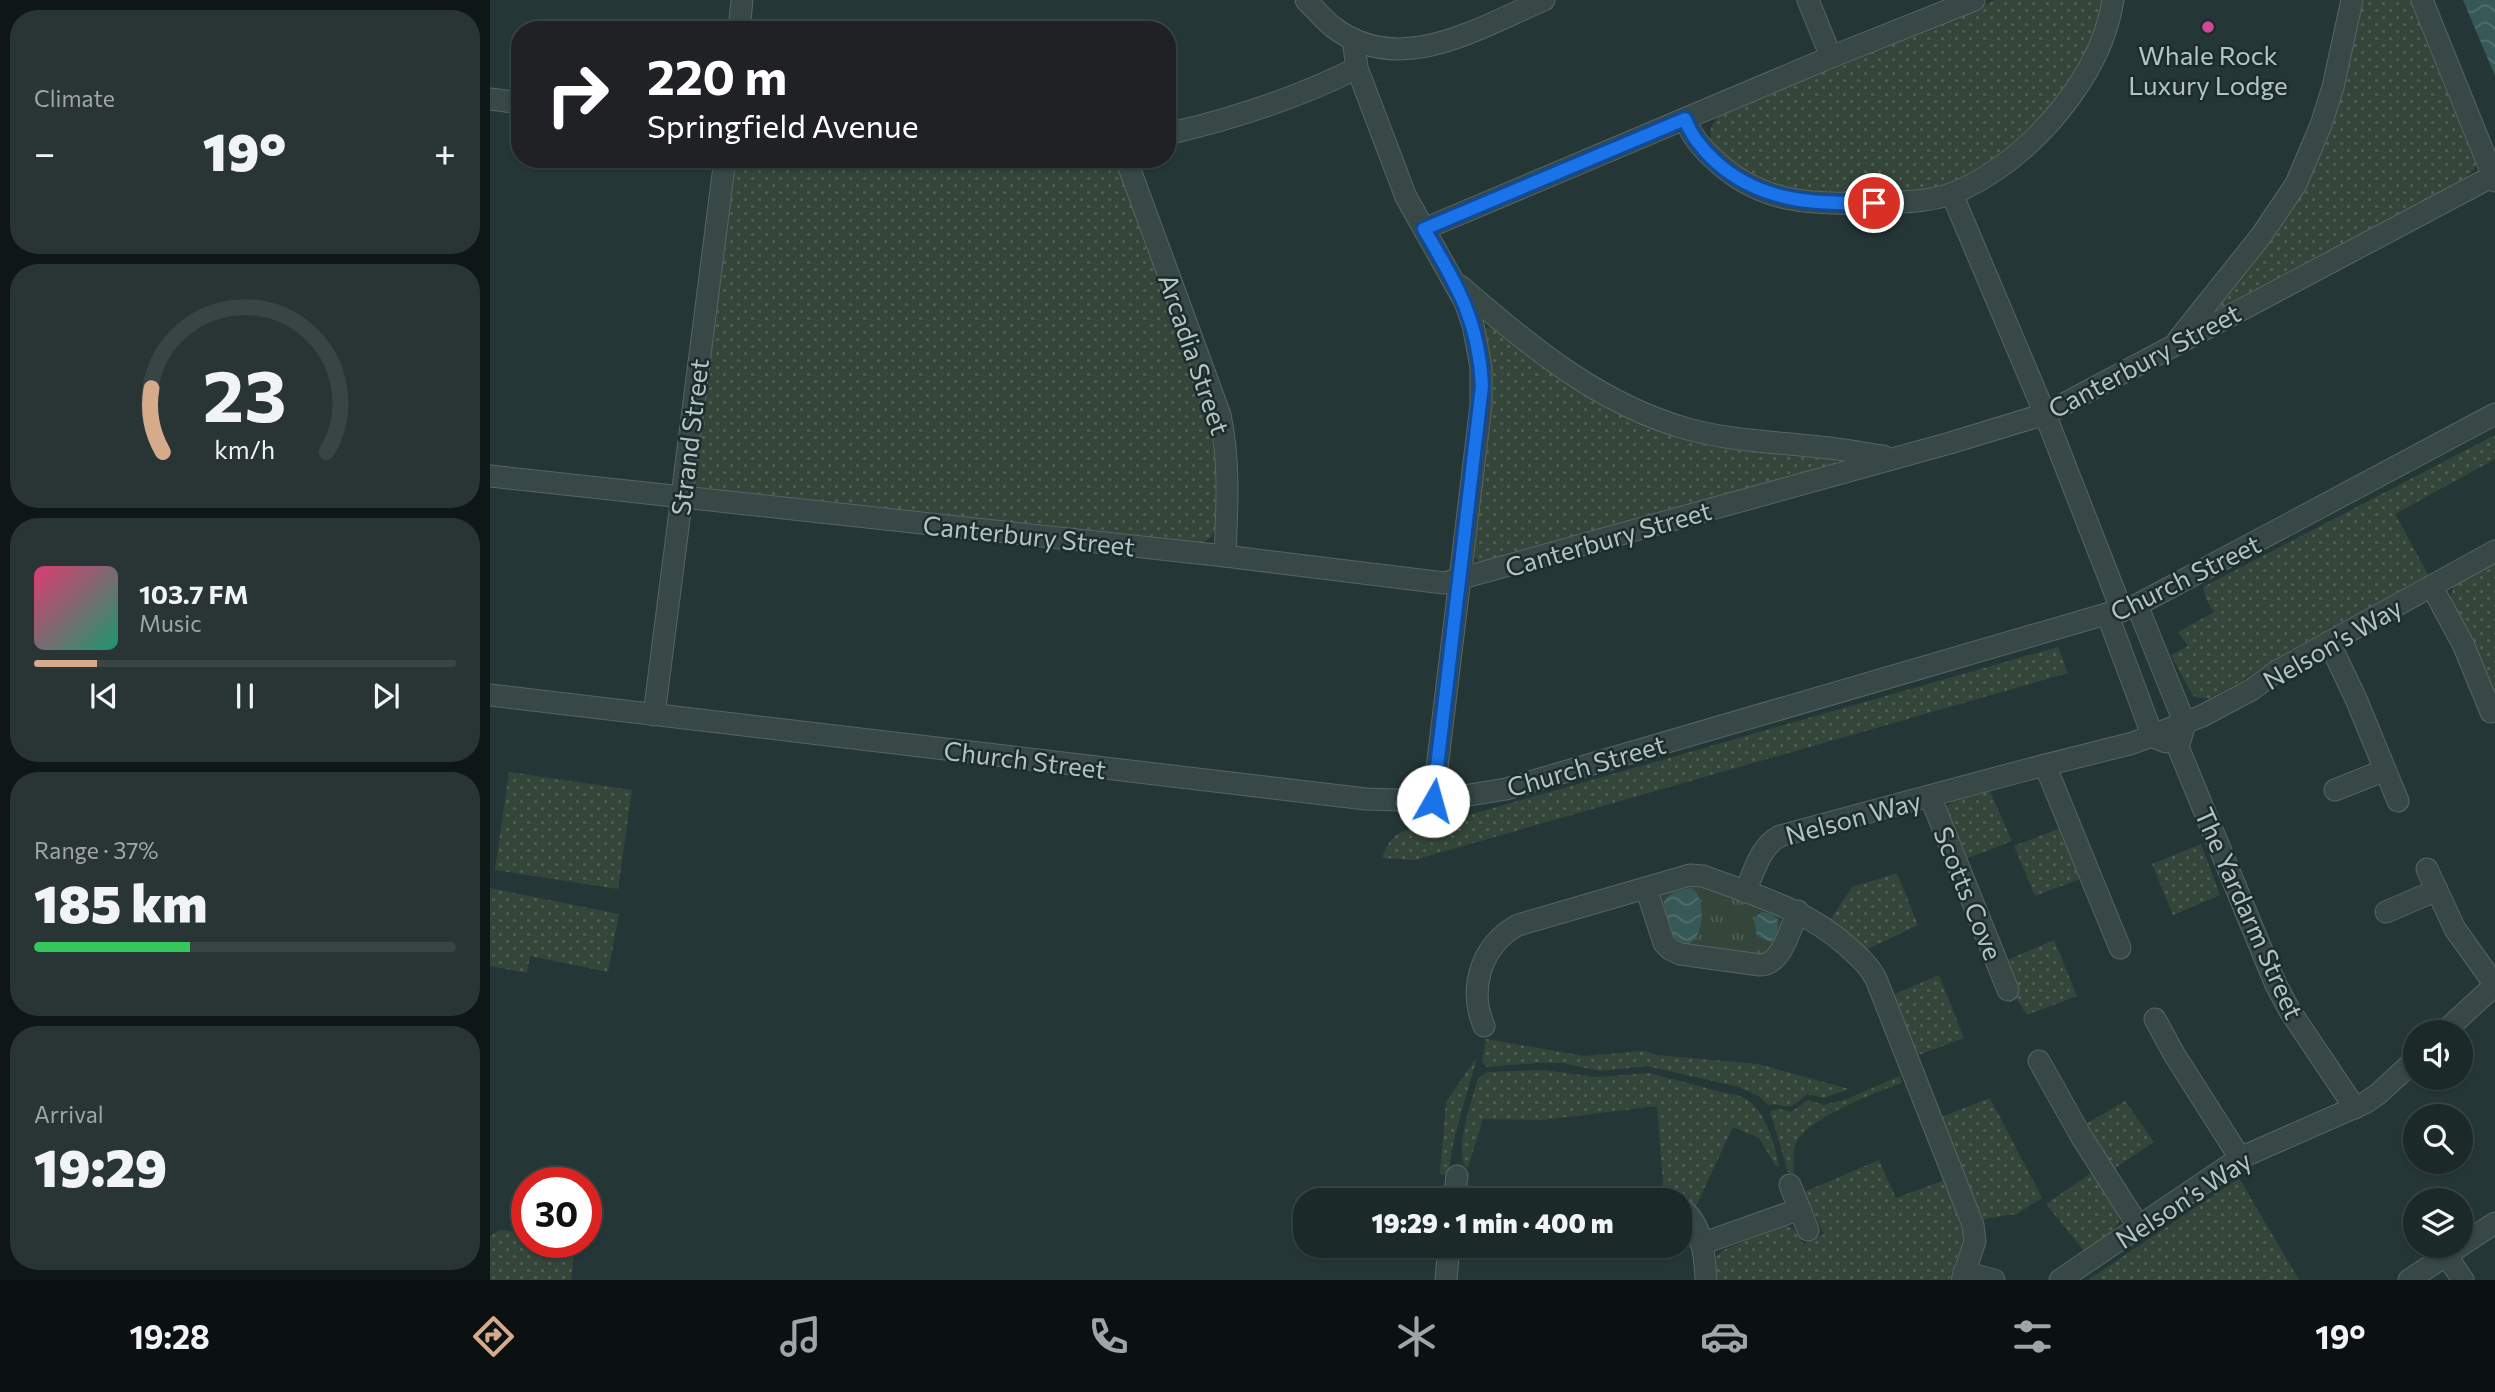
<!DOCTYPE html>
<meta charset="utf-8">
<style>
:root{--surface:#1b2928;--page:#283534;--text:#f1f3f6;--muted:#a0a6a8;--line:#394545;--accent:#d6ab8b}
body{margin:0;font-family:Commissioner,sans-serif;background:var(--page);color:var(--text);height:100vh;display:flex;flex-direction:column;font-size:26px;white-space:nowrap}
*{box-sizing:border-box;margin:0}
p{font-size:23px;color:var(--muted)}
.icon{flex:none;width:38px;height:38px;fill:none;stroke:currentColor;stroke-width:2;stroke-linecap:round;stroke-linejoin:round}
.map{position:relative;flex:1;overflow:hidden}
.details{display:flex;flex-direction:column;gap:10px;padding:10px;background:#0f1716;width:490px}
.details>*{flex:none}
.hud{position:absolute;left:21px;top:21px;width:665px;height:147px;border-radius:28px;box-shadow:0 2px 5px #0004,0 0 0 2px var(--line);background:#202124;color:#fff;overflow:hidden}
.controls{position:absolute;left:1913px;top:1020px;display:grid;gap:14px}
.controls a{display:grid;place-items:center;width:70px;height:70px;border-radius:50%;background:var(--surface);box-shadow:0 2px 5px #0004,0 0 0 2px var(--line);font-size:35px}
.speed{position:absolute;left:21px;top:1167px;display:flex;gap:14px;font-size:35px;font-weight:700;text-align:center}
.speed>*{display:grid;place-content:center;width:91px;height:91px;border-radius:50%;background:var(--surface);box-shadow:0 2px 5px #0004,0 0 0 2px var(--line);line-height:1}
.speed .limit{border:10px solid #d22;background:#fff;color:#111}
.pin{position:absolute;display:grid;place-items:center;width:60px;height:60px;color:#fff;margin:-30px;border:4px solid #fff;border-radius:50%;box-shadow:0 2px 7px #0007}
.me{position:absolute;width:77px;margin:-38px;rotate:7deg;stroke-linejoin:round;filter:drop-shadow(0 0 5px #0008)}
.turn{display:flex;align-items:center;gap:24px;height:147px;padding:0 21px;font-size:32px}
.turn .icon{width:91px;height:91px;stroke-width:2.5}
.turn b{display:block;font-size:49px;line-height:60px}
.big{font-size:52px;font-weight:800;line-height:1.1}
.details .card{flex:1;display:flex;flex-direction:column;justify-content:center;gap:10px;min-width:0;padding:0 24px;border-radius:28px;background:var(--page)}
.details .dial{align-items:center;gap:0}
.dial svg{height:182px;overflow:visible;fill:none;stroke:var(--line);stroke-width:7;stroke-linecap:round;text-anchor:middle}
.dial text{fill:var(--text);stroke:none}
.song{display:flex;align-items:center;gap:21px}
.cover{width:84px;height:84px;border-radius:10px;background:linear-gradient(135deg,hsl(340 70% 55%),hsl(160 70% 35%))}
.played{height:7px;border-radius:4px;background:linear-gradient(90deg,var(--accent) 15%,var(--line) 15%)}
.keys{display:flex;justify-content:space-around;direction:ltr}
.heat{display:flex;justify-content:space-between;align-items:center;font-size:38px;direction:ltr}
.charge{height:10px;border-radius:5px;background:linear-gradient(90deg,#34c759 37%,var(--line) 0)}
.trip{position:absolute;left:803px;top:1188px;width:399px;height:70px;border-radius:28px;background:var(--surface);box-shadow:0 2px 5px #0004,0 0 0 2px var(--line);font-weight:800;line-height:70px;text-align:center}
.menu{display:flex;height:112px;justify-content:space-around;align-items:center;background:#0b1010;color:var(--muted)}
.menu .icon{width:49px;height:49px}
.menu .active{color:var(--accent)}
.menu b{font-size:32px;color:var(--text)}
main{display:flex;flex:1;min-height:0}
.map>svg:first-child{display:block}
.grass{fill:url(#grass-dots)}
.park{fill:url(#park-tufts)}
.water{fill:url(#water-waves)}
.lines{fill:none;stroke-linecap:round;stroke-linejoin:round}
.minor-casing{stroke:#556565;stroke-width:23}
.minor{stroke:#374847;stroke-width:21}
.route-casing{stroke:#114b97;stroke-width:18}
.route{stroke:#1a73e8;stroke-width:12}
.hotel-dot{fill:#d1479c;stroke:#1d2c2c;stroke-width:2.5}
.labels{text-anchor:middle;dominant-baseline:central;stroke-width:5;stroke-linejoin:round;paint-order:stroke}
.poi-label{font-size:26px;fill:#b2c4c3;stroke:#1d2c2c}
.street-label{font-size:26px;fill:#b2c4c3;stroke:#1d2c2c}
</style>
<main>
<section class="details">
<div class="card"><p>Climate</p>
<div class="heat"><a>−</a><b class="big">19°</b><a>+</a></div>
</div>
<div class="card dial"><svg viewBox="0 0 100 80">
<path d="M14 69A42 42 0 1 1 86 69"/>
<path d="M14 69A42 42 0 0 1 9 41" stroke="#d6ab8b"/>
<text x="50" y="56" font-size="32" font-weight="700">23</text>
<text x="50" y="72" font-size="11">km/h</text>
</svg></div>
<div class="card">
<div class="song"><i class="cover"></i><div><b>103.7 FM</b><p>Music</p></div></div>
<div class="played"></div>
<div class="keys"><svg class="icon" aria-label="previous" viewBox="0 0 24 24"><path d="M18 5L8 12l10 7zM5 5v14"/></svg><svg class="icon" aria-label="pause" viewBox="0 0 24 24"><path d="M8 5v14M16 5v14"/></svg><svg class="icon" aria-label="next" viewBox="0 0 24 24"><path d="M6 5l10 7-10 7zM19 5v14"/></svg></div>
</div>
<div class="card"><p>Range · 37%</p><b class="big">185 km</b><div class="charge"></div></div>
<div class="card"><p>Arrival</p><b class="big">19:29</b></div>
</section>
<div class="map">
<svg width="2005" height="1280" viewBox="0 0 2005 1280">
<defs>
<pattern id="grass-dots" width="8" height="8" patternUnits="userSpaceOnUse" patternTransform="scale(1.75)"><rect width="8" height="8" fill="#344639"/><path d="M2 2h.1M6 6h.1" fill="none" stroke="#4f5f54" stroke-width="1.8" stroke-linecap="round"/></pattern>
<pattern id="park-tufts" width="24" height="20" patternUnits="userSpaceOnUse" patternTransform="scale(1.75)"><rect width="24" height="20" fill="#344639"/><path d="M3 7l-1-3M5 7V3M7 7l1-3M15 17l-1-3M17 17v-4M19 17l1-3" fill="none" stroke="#4f5f54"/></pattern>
<pattern id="water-waves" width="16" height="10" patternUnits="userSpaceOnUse" patternTransform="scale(1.75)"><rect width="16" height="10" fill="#365856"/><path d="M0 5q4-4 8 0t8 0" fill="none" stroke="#516e6d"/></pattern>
</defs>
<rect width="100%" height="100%" fill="#243736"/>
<!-- grass -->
<g class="grass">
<path d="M 1505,0 L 1615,0 C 1595,85 1527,157 1447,191 L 1318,195 L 1260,178 L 1220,142 L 1221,127 L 1229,115 L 1349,63 Z"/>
<path d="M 1866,0 L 1922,0 L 1987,161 C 1985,169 1982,173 1975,178 L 1733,309 L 1729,308 L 1726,306 L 1798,208 Z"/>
<path d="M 243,159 L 373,159 L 374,164 L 388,168 L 393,159 L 500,159 L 542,164 L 583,159 L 618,159 L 625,166 L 636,187 L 726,431 L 728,525 L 721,537 L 710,545 L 209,488 L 203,481 Z"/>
<path d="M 1001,326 L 1102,395 L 1346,459 L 1346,466 L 992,564 L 983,556 L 994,329 Z"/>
<path d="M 2005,435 L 2005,459 L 1905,514 L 1939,576 L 1786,658 L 1753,680 L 1718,699 L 1703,696 L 1681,655 L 1698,646 L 1688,632 L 1724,612 L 1716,599 L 1713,587 Z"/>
<path d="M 2005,563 L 2005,699 L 1960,598 L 1964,586 Z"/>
<path d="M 1568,647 L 1578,673 L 924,860 L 892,858 C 902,832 910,830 937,827 Z"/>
<path d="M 19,772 L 142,790 L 128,889 L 5,870 Z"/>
<path d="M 1499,789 L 1522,841 L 1473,860 L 1453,812 C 1461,796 1483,794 1499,789 Z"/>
<path d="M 1571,828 L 1590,879 L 1545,896 L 1524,846 Z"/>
<path d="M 1711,844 L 1730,895 L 1683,915 L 1662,864 Z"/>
<path d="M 1407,873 L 1428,925 L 1376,950 L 1353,928 L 1340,920 L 1362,887 Z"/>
<path d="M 0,888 L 129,914 L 118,972 L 40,956 L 37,973 L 0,966 Z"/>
<path d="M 1564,940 L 1587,996 L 1537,1015 L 1524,995 L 1529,992 L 1517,960 Z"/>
<path d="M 1449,975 L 1474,1038 L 1426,1056 L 1403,995 Z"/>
<path d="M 996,1039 L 1094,1056 L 1154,1051 L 1166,1055 L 1268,1064 L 1359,1089 L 1334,1098 L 1317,1094 C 1313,1098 1306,1104 1302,1106 C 1295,1108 1287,1103 1278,1105 L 1270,1097 L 1249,1087 L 1157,1066 L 1110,1071 L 1073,1063 L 1046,1063 L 997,1067 L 992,1062 Z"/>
<path d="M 987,1057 L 964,1139 L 958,1175 L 950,1174 L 956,1102 Z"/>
<path d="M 1054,1070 L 1106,1077 L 1159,1073 L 1239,1094 C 1274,1096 1282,1139 1290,1167 L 1285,1165 L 1269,1138 L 1243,1127 L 1205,1208 L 1191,1199 L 1174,1196 L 1167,1106 L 1053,1120 L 993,1119 L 978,1167 L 975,1167 C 965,1145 982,1102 988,1078 L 997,1072 Z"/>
<path d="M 1410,1076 L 1412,1083 C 1388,1091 1318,1119 1307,1141 C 1302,1150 1304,1163 1304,1174 L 1298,1172 L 1280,1111 L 1290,1109 L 1301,1112 L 1318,1100 L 1334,1105 L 1357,1099 Z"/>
<path d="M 1500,1098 L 1552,1198 L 1527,1214 L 1493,1219 L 1451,1117 Z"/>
<path d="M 1635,1101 L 1664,1142 L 1622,1170 L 1594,1125 Z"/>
<path d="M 1389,1160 L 1406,1198 L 1455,1180 L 1473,1232 L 1472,1243 L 1459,1280 L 1227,1280 L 1226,1257 L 1233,1250 L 1294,1225 L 1304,1229 L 1313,1244 L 1334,1234 L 1314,1192 Z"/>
<path d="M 1604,1171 L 1630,1216 C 1628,1233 1607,1242 1594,1251 L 1556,1204 Z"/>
<path d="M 1749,1178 L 1809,1280 L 1598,1280 Z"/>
<path d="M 10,1230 L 37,1233 L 37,1242 L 82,1243 L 84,1253 L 81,1280 L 0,1280 L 0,1236 Z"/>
</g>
<!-- park -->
<path class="park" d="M 1210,885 L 1284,910 C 1300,924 1288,939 1281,956 L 1186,945 L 1169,902 C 1174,885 1195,886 1210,885 Z"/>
<!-- water -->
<g class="water">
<path d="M 1973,0 L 2005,0 L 2005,76 Z"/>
<path d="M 1202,888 C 1216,898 1215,936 1199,944 C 1178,940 1176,921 1174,902 C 1180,891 1191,890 1202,888 Z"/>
<path d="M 1272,912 L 1282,914 L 1287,919 L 1288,933 L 1281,942 L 1267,936 L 1264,918 Z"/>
</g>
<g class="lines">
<!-- minor casing -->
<g class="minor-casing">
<g id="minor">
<path d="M 816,0 C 825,9 833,19 843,27 C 910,78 988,28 1054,0"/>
<path d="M 1318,0 L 1341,57"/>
<path d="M 1932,0 L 2005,181"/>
<path d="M 249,30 L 252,0"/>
<path d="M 863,39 L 867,68 L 916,197 L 975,302 L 983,325 L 991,367 L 991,405 L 943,801"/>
<path d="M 0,99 L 30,103"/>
<path d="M 1195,119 C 1201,135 1212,149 1226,161 C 1273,205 1324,204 1385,203 C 1414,202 1447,202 1473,189 C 1543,155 1611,77 1623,0"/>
<path d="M 677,134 C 743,119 807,98 867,68"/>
<path d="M 636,159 L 730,415 C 740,462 737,508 735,556"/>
<path d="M 1462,194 L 1555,414 L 1632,611"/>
<path d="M 934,229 L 1341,57 L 1484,0"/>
<path d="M 970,286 C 1038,345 1110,405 1198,429 C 1241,441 1286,442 1330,447 C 1351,449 1372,453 1393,456"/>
<path d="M 1688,340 L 1771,236 L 1806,184 L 1831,125 L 1843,87 L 1862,0"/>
<path d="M 0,476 L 735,556 L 954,583 L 1460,443 L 1555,414 L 2003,176"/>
<path d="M 1942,587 L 1973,644 L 2001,712"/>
<path d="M 1647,605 L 1695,724 L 1688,747 L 1786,985 L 1800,1011 L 1865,1108"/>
<path d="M 1618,616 L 1663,737 L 1676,742"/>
<path d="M 1839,642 L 1866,699 L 1908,801"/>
<path d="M 0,695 L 876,799 L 943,801 L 1016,789 L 1647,605 L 2005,414"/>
<path d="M 164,715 L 235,159"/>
<path d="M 1555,765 L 1630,948"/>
<path d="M 1845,790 L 1895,770"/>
<path d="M 1440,796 L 1518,990"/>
<path d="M 1937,869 L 1965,929 L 2005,985"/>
<path d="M 1156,888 L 1174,943 L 1180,949 L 1190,954 L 1270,965 C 1292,965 1300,929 1308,911"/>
<path d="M 1255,892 C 1264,872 1270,846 1290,836 L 1532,771 L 1643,743 L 1712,716 L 1761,690 L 1787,671 L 2005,551"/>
<path d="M 1896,912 L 1947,890"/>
<path d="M 1665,1019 L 1684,1054 L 1750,1158"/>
<path d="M 994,1026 C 978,989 991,945 1028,925 L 1200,875 L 1213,876 C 1264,895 1316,909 1357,946 C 1368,956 1379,965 1386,979 L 1483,1225 L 1485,1241 L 1472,1280"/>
<path d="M 1954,1032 L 2005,985"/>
<path d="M 1549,1061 L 1591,1136 L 1649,1227"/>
<path d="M 1300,1185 L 1318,1230"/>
<path d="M 964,1200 L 967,1176"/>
<path d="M 1190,1208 C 1212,1221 1215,1256 1216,1280"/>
<path d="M 1211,1244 L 1310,1209"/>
<path d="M 1970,1246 L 2005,1223"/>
<path d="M 1956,1255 L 1973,1280"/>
<path d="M 1474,1272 L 1504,1280"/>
<path d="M 956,1280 L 959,1246"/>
<path d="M 1570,1280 L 1750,1158 L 1875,1103 L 1888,1094 L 1925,1060"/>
<path d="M 1919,1280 L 1970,1246"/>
</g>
</g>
<!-- minor -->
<use href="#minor" class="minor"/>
</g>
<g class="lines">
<!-- route casing -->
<g class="route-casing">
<path id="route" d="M 943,801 L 992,386 C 989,320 966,284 934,229 L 1195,119 C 1201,136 1213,150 1226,162 C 1272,203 1326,204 1384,203"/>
</g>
<!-- route -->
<use href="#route" class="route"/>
</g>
<!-- markers -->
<circle class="hotel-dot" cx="1718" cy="27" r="7"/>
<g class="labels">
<!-- poi labels -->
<g class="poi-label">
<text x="1718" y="54">Whale Rock<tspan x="1718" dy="30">Luxury Lodge</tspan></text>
</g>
<!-- street labels -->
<g class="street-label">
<text transform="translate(705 354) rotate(71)">Arcadia Street</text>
<text transform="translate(1654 360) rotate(-28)">Canterbury Street</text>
<text transform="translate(199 437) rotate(-83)">Strand Street</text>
<text transform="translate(539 535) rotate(6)">Canterbury Street</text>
<text transform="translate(1118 538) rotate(-16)">Canterbury Street</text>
<text transform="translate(1695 577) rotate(-26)">Church Street</text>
<text transform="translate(1842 643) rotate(-30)">Nelson’s Way</text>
<text transform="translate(535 759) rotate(7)">Church Street</text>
<text transform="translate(1096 765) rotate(-16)">Church Street</text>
<text transform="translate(1363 817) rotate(-15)">Nelson Way</text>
<text transform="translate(1479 893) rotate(68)">Scotts Cove</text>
<text transform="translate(1760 913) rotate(66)">The Yardarm Street</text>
<text transform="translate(1693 1199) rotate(-33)">Nelson’s Way</text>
</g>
</g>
</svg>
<div class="controls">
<a><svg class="icon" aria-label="sound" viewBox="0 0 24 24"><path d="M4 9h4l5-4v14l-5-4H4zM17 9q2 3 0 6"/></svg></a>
<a><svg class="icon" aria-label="search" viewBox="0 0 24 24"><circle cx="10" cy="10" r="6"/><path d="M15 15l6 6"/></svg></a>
<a><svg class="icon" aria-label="layers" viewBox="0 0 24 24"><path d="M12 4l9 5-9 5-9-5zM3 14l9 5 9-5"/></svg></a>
</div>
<div class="speed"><div class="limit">30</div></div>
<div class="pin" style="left:1384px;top:203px;background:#d93025"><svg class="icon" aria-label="arrive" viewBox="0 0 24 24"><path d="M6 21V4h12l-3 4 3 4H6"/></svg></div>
<svg class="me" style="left:943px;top:801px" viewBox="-20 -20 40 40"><circle r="19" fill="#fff"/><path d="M0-13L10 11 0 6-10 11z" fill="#1a73e8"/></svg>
<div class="trip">19:29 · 1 min · 400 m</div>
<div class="hud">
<div class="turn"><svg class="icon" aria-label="right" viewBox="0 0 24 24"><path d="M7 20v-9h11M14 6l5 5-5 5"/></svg><div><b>220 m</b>Springfield Avenue</div></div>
</div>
</div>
</main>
<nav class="menu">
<b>19:28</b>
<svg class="icon active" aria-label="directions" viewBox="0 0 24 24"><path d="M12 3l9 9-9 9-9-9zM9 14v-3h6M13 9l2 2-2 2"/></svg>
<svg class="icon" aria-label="music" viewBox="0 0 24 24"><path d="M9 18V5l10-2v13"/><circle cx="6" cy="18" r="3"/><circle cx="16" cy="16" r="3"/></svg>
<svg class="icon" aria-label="phone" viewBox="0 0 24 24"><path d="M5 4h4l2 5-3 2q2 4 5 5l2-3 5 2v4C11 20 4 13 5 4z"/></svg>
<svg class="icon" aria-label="climate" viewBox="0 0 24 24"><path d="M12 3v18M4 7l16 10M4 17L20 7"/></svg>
<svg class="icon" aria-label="car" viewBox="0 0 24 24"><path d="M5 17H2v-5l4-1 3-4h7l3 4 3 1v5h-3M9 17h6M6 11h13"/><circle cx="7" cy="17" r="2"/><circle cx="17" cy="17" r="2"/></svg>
<svg class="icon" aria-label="filters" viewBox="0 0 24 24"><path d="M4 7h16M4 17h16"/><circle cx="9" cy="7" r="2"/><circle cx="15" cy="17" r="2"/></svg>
<b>19°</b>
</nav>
